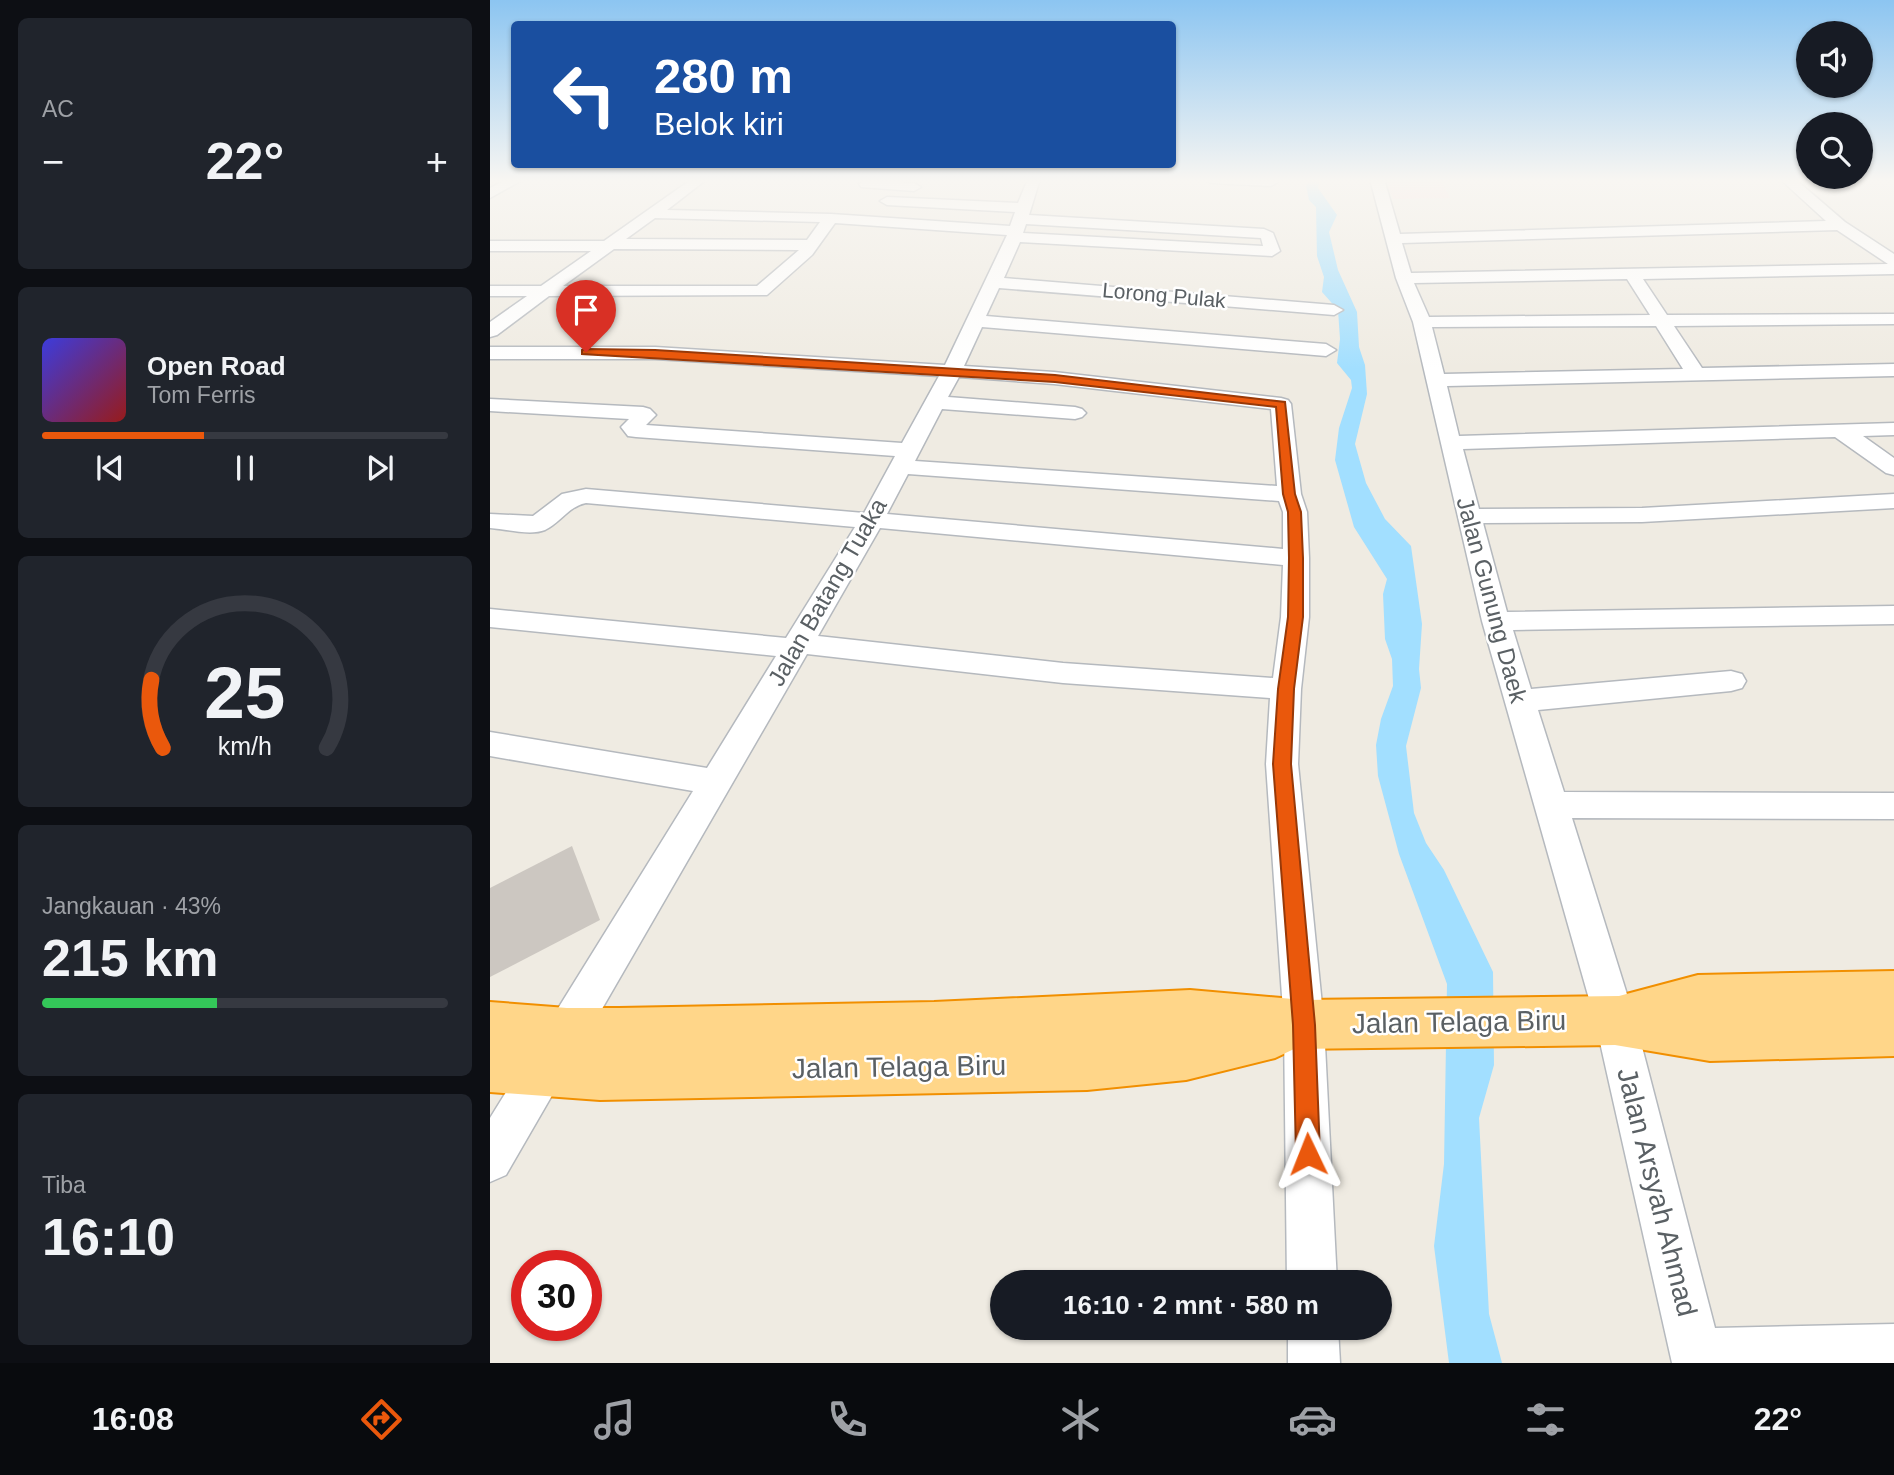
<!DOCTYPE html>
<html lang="id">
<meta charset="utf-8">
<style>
:root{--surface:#171b24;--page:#20242c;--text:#f1f3f6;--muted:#9ea1a6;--line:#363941;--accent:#ea580c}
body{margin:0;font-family:Arial,sans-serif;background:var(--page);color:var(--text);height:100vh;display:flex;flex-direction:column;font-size:26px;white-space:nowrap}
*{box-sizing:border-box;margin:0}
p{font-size:23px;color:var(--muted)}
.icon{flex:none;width:38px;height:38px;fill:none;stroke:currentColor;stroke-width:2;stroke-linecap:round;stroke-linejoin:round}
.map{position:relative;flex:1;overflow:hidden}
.drawer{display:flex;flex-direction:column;gap:18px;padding:18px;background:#0d0f14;width:490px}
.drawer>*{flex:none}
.banner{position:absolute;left:21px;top:21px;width:665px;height:147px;border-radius:7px;box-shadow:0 2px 5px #0004;background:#1a4fa0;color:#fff;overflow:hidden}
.controls{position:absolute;left:1306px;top:21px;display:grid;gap:14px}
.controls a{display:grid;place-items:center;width:77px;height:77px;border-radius:50%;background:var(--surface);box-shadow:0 2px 5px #0004;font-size:35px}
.speed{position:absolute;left:21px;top:1250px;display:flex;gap:14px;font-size:35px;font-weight:700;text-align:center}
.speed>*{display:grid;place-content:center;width:91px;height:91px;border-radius:50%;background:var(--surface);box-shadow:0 2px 5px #0004;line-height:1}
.speed .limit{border:10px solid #d22;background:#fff;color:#111}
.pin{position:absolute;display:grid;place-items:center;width:60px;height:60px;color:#fff;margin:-72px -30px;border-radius:50% 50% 50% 0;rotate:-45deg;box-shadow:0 0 7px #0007}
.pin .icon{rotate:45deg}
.me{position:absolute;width:77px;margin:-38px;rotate:358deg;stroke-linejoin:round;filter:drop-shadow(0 0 5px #0008)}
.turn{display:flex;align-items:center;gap:24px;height:147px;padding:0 28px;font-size:32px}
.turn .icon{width:91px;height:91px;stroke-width:2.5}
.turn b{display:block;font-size:49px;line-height:60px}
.big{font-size:52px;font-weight:700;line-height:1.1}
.drawer .tile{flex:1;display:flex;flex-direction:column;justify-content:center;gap:10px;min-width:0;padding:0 24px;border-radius:10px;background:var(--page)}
.drawer .dial{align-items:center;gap:0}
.dial svg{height:182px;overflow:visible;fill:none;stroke:var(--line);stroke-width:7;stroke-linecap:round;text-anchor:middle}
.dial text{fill:var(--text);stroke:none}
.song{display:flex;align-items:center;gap:21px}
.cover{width:84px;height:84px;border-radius:10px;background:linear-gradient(135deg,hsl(240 70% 55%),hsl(0 70% 35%))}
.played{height:7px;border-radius:4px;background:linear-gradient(90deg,var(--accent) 40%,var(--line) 40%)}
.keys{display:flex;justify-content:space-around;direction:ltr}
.heat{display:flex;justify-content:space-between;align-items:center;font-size:38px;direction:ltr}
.charge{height:10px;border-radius:5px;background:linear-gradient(90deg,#34c759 43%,var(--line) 0)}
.trip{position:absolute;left:500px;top:1270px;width:402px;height:70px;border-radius:35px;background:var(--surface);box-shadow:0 2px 5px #0004;font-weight:700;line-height:70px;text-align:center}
.menu{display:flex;height:112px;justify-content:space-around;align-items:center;background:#090b0e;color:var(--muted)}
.menu .icon{width:49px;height:49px}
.menu .on{color:var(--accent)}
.menu b{font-size:32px;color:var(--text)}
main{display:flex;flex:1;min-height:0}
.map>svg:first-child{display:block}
.medical{fill:#fedcdc}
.water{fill:#a2dfff}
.building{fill:#ccc7c1}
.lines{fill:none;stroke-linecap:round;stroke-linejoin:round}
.minor-casing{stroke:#b5b9be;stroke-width:3}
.highway-casing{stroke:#f18f00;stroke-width:4}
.minor{fill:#fff;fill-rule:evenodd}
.highway{fill:#ffd689;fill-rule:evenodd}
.route{fill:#ea580c;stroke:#983908;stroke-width:2}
.labels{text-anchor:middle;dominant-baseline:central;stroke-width:5;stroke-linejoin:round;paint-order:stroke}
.far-street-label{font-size:21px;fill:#5a6064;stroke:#fff}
.street-label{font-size:24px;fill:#5a6064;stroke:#fff}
.near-street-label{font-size:28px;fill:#5a6064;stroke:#fff}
</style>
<main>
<section class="drawer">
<div class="tile"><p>AC</p>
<div class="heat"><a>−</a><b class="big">22°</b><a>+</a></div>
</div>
<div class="tile">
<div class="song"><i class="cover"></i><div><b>Open Road</b><p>Tom Ferris</p></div></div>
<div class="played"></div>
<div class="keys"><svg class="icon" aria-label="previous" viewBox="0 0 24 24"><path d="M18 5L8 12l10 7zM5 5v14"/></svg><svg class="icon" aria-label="pause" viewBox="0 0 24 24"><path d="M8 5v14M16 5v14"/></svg><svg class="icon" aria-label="next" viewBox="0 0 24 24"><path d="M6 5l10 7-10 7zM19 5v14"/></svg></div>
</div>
<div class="tile dial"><svg viewBox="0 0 100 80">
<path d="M14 69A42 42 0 1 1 86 69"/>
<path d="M14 69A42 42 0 0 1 9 39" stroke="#ea580c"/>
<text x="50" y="56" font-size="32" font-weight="700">25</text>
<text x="50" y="72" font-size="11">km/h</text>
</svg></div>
<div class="tile"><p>Jangkauan · 43%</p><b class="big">215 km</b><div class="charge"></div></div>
<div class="tile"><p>Tiba</p><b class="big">16:10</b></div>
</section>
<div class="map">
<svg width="1404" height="1363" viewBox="0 0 1404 1363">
<rect width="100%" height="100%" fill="#efebe2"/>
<!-- medical -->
<path class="medical" d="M 895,179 L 950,179 L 960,198 L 903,199 Z"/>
<!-- water -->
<path class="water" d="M 823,179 L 830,179 L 828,188 L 847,215 L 839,232 L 848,270 L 867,312 L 869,347 L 875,365 L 877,394 L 865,444 L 876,483 L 895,519 L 921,546 L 932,624 L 929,669 L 931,688 L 916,746 L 924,813 L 936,843 L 954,870 L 1003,972 L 1004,1065 L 989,1118 L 999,1314 L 1012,1363 L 959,1363 L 944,1246 L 954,1164 L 957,984 L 909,854 L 888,776 L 886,745 L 891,719 L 903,686 L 902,659 L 895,639 L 893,594 L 897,579 L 864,527 L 845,460 L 849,428 L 862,388 L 861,380 L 847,363 L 850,339 L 848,310 L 832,292 L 834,277 L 827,256 L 826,207 L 819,200 L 816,186 Z"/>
<!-- building -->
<path class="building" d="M 82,846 L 110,920 L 0,977 L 0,888 Z"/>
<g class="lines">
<!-- minor casing -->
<g class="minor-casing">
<g id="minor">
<path d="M 18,179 L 34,179 L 0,198 L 0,188 Z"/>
<path d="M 202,179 L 217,179 L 177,210 L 341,214 L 520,226 L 525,212 L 397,205 L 390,201 L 397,197 L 528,203 L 538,179 L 550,179 L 539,215 L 774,229 L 783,233 L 790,251 L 782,256 L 530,242 L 514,278 L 844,305 L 853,310 L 844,315 L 509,288 L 496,316 L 836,344 L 846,350 L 836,356 L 492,327 L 474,366 L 564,372 L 791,398 L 798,400 L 801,404 L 811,494 L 817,512 L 819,558 L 819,617 L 811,689 L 808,764 L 834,1025 L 847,1283 L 797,1283 L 794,1025 L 776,764 L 780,698 L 573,683 L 317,654 L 16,1175 L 0,1182 L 0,1118 L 203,791 L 0,756 L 0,732 L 217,768 L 286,656 L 0,627 L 0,609 L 296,638 L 365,527 L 96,503 C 79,506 70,523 55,530 C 40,536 16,529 0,528 L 0,514 L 43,516 L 72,494 L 96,489 L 374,513 L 405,456 L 146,437 L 138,436 L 131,427 L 139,419 L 0,411 L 0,399 L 153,407 L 160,409 L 166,415 L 156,425 L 412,443 L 449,376 L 165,359 L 0,359 L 0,347 L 165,347 L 455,365 L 517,235 L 345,223 L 322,255 L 277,295 L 59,296 L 7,335 L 0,337 L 0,322 L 37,296 L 0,296 L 0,286 L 51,286 L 101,251 L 0,251 L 0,241 L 114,241 ZM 165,218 L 330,222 L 317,240 L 136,239 ZM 536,224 L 771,238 L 773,246 L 533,233 ZM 124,249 L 309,250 L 267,286 L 73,286 ZM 469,377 L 564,384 L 781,409 L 787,486 L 425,461 L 452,409 L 585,419 L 592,417 L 596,413 L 592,409 L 585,407 L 458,397 ZM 418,474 L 789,501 L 793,512 L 793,549 L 397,514 ZM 390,528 L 793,565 L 791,617 L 783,678 L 573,663 L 328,636 Z"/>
<path d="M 714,179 L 784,179 L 788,182 L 781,186 L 721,183 Z"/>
<path d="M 880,179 L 894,179 L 910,234 L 1336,221 L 1290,179 L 1305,179 L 1355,222 L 1404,254 L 1404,274 L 1153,279 L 1177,315 L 1404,314 L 1404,324 L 1184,326 L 1212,368 L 1404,364 L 1404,376 L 957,386 L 969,436 L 1404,423 L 1404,435 L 1373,436 L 1404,458 L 1404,475 L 1396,473 L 1345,437 L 973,449 L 989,509 L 1152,508 L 1404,494 L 1404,508 L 1152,522 L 993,523 L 1017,612 L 1404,606 L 1404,624 L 1023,630 L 1041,689 L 1241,671 L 1252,674 L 1256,681 L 1252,688 L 1241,691 L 1048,710 L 1074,792 L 1404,793 L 1404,819 L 1082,818 L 1145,1020 L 1225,1328 L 1404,1324 L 1404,1363 L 1182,1363 L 1105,1020 L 992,621 L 923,322 L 906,278 ZM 1347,230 L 1398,264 L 921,273 L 912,243 ZM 1137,279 L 1160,315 L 939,317 L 924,283 ZM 1166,326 L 1193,369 L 954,374 L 942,327 Z"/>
<path d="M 376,180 L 424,183 L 431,187 L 424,191 L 371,187 L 369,184 Z"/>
<path d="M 798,1328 L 848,1328 L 850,1363 L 798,1363 Z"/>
</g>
</g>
<!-- highway casing -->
<g class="highway-casing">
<path id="highway" d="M 1404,971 L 1404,1056 L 1220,1061 L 1125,1045 L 804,1049 L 785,1058 L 696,1080 L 597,1090 L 110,1100 L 0,1092 L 0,1002 L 77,1008 L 129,1008 L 444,1002 L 700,990 L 814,1000 L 1129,996 L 1208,975 Z"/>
</g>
<!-- minor -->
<use href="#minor" class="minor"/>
<!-- highway -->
<use href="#highway" class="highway"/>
</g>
<!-- sky -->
<linearGradient id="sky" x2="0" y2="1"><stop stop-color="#8cc5f1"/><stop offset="0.49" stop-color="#f8f6f2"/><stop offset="1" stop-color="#f8f6f2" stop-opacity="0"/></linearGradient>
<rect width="1404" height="369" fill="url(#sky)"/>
<!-- route -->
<path class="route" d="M 96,349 L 165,350 L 565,375 L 795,402 L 805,494 L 811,512 L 813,558 L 813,617 L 804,689 L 801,764 L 825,1025 L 830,1154 L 826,1162 L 818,1166 L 809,1162 L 806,1154 L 803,1025 L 783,764 L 788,689 L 798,617 L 799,558 L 798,512 L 793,494 L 786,407 L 565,382 L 92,354 L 92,350 Z"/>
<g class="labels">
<!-- far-street labels -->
<g class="far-street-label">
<text transform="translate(674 295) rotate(5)">Lorong Pulak</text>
</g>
<!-- street labels -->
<g class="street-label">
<text transform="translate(337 592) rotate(-60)">Jalan Batang Tuaka</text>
<text transform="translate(1002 600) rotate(75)">Jalan Gunung Daek</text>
</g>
<!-- near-street labels -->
<g class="near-street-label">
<text transform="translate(969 1022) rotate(-1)">Jalan Telaga Biru</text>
<text transform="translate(409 1067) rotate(-1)">Jalan Telaga Biru</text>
<text transform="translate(1167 1192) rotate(76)">Jalan Arsyah Ahmad</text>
</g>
</g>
</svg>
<div class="controls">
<a><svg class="icon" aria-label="sound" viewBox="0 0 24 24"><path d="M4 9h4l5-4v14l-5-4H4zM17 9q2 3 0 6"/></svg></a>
<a><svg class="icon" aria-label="search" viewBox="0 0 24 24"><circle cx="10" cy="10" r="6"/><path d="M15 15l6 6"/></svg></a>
</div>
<div class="speed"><div class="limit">30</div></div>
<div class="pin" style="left:96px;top:352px;background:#d93025"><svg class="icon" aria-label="arrive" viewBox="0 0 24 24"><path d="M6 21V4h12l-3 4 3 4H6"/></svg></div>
<svg class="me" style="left:818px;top:1154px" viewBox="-20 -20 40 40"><path d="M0-17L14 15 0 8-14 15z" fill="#ea580c" stroke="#fff" stroke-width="4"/></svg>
<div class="trip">16:10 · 2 mnt · 580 m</div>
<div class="banner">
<div class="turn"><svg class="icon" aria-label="left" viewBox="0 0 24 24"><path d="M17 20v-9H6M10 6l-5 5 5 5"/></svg><div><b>280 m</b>Belok kiri</div></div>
</div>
</div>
</main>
<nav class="menu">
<b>16:08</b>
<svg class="icon on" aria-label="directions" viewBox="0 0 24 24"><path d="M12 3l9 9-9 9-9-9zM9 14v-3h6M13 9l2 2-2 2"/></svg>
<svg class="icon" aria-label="music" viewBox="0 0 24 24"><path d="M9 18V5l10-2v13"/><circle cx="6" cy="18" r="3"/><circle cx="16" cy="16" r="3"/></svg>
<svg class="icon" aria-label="phone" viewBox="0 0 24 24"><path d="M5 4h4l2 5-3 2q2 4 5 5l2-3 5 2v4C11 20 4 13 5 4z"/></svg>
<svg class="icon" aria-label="climate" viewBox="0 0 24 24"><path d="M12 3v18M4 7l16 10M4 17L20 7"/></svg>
<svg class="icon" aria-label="car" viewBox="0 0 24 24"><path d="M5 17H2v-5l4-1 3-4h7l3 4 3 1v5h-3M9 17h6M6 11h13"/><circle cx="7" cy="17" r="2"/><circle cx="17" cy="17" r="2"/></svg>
<svg class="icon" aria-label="filters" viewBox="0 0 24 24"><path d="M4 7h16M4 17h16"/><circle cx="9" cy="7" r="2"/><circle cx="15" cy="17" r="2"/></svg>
<b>22°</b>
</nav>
